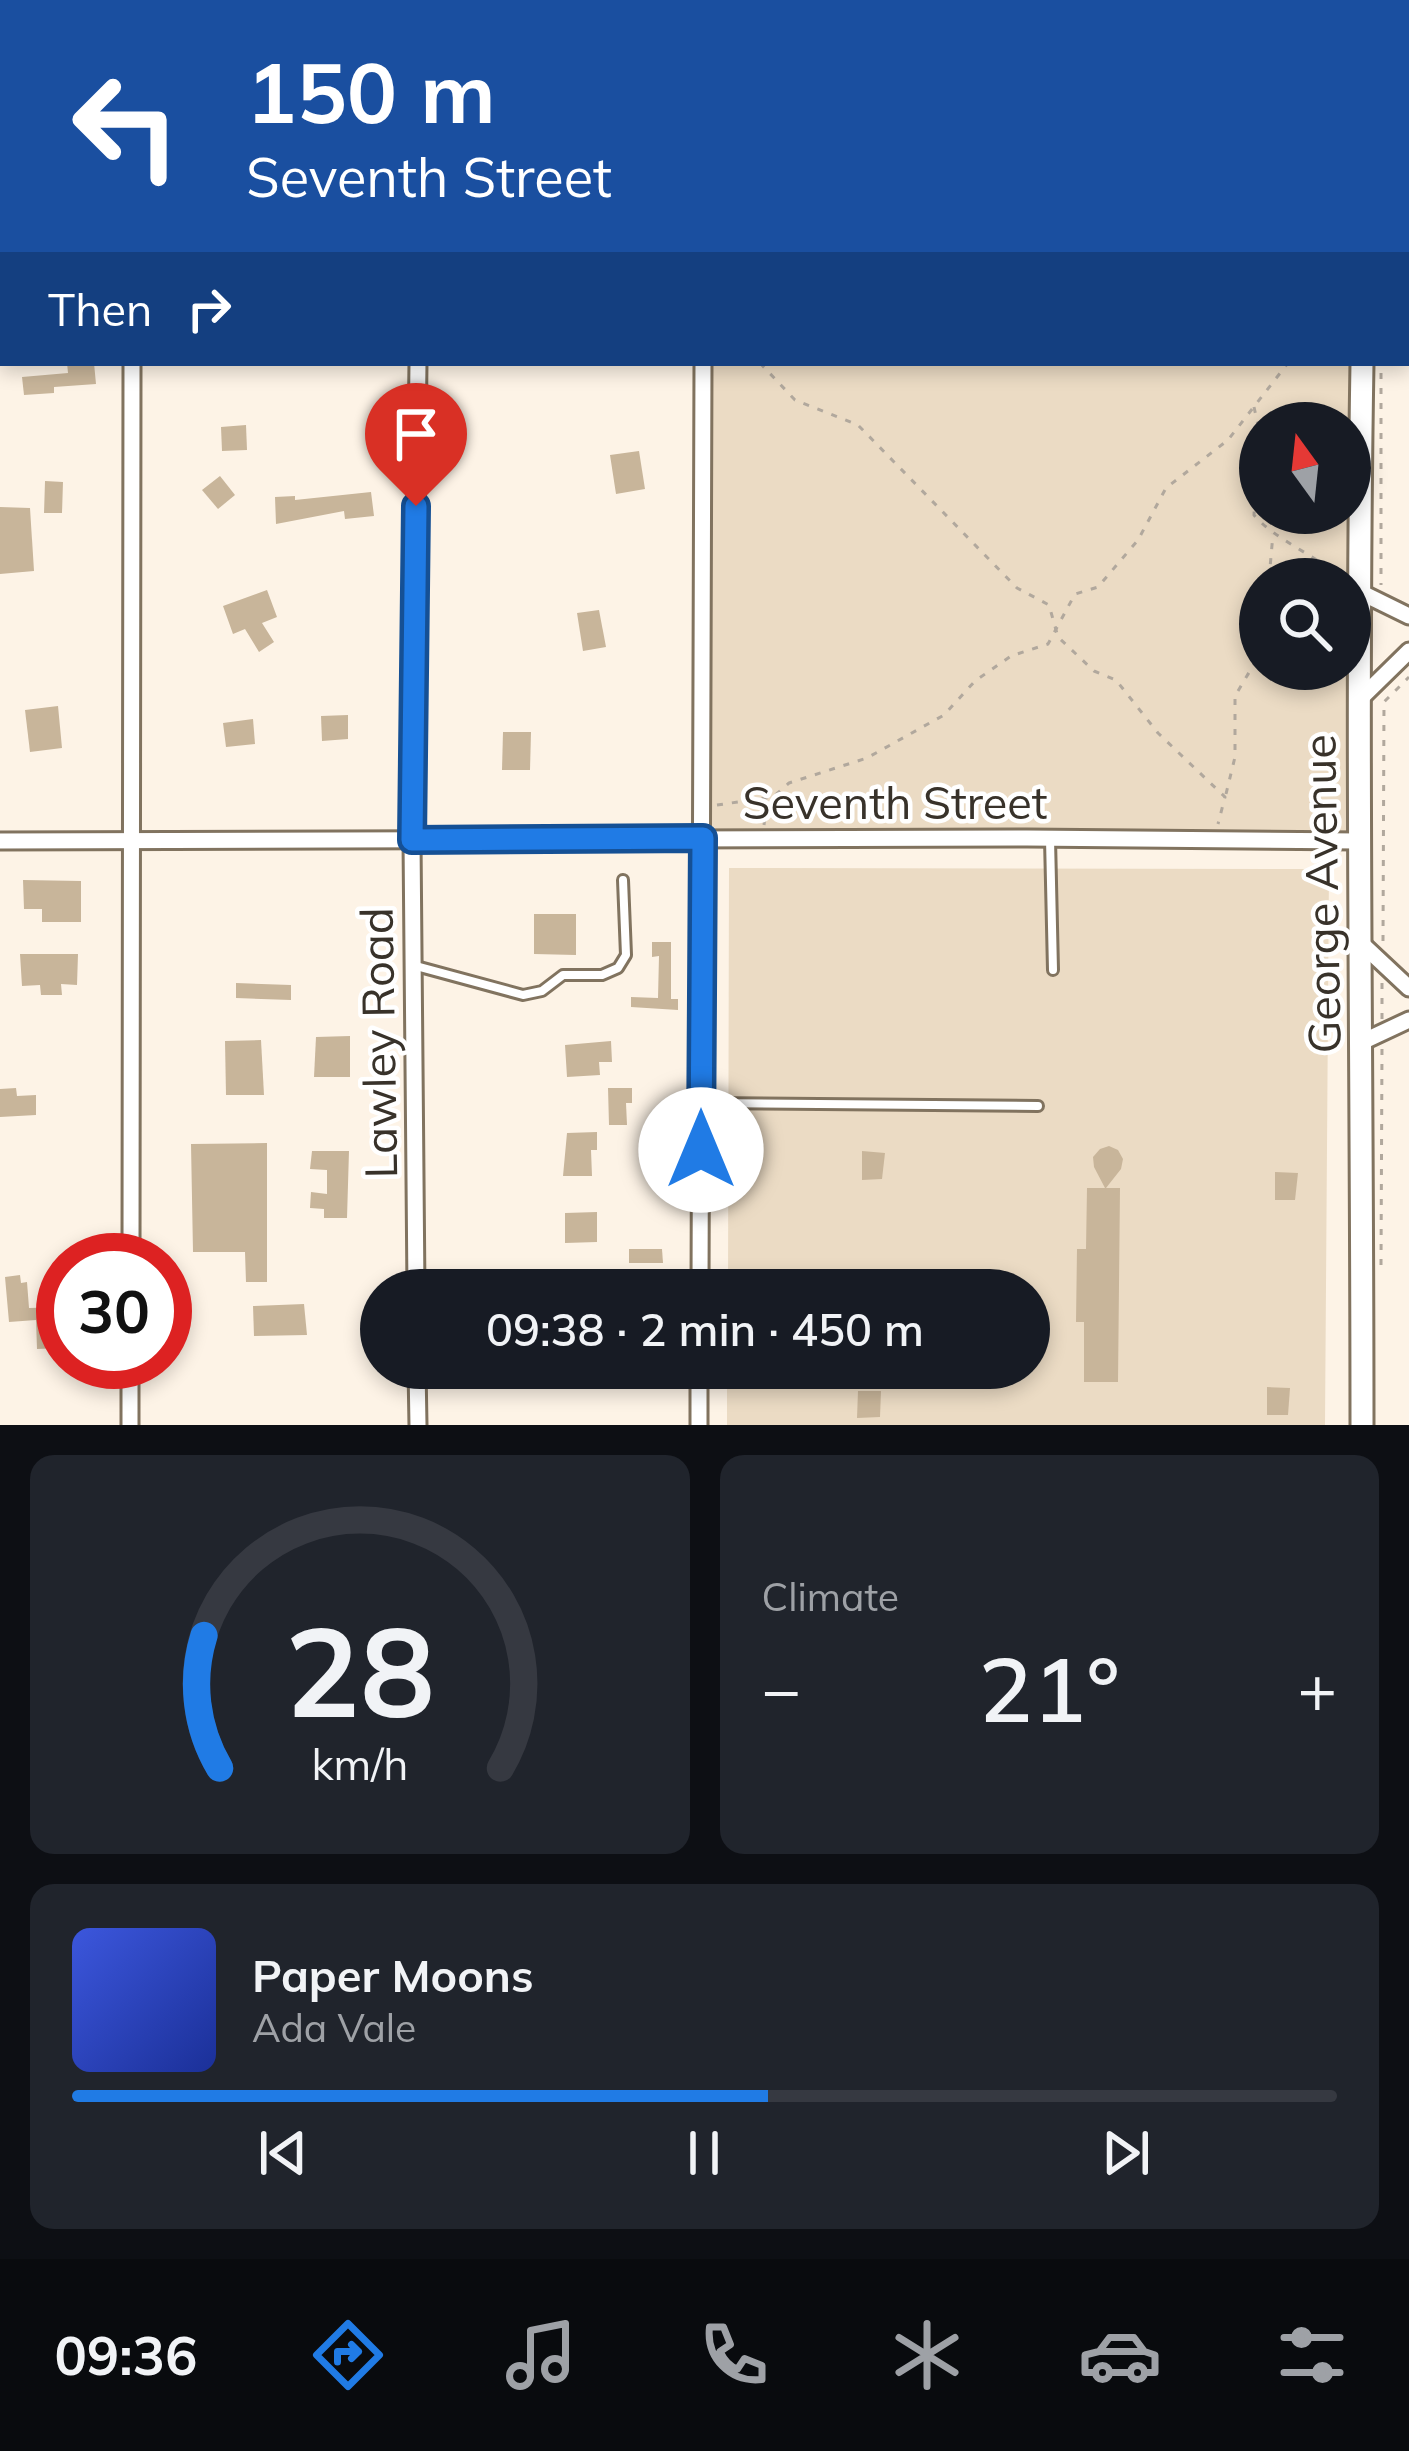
<!DOCTYPE html>
<meta charset="utf-8">
<style>
:root{--surface:#171b24;--page:#20242c;--text:#f1f3f6;--muted:#9ea1a6;--line:#363941;--accent:#207be5}
body{margin:0;font-family:Mulish,sans-serif;background:var(--page);color:var(--text);height:100vh;display:flex;flex-direction:column;font-size:45px;white-space:nowrap}
*{box-sizing:border-box;margin:0}
p{font-size:39px;color:var(--muted)}
.icon{flex:none;width:66px;height:66px;fill:none;stroke:currentColor;stroke-width:2;stroke-linecap:round;stroke-linejoin:round}
.map{position:relative;height:1425px;overflow:hidden}
.details{display:flex;flex-direction:column;gap:30px;padding:30px;background:#0d0f14;flex:1}
.details>*{flex:none}
.top-card{position:absolute;left:0px;top:0px;width:1410px;height:366px;box-shadow:0 6px 18px #0003;background:#1a4fa0;color:#fff;overflow:hidden}
.needle{width:78px;rotate:345deg}
.tools{position:absolute;left:1239px;top:402px;display:grid;gap:24px}
.tools a{display:grid;place-items:center;width:132px;height:132px;border-radius:50%;background:var(--surface);box-shadow:0 6px 18px #0003;font-size:60px}
.speed{position:absolute;left:36px;top:1233px;display:flex;gap:24px;font-size:60px;font-weight:700;text-align:center}
.speed>*{display:grid;place-content:center;width:156px;height:156px;border-radius:50%;background:var(--surface);box-shadow:0 6px 18px #0003;line-height:1}
.speed .limit{border:18px solid #d22;background:#fff;color:#111}
.pin{position:absolute;display:grid;place-items:center;width:102px;height:102px;color:#fff;margin:-123px -51px;border-radius:50% 50% 50% 0;rotate:-45deg;box-shadow:0 0 12px #0007}
.pin .icon{rotate:45deg}
.me{position:absolute;width:132px;margin:-66px;rotate:0deg;stroke-linejoin:round;filter:drop-shadow(0 0 9px #0008)}
.turn{display:flex;align-items:center;gap:42px;height:252px;padding:0 48px;font-size:54px}
.turn .icon{width:156px;height:156px;stroke-width:2.5}
.turn b{display:block;font-size:84px;line-height:102px}
.then{display:flex;align-items:center;height:114px;padding:0 48px;background:#0003;gap:24px;font-size:45px}
.big{font-size:90px;font-weight:600;line-height:1.1}
.details .card{flex:1;display:flex;flex-direction:column;justify-content:center;gap:18px;min-width:0;padding:0 42px;border-radius:24px;background:var(--page)}
.details .dial{align-items:center;gap:0}
.dial svg{height:312px;overflow:visible;fill:none;stroke:var(--line);stroke-width:7;stroke-linecap:round;text-anchor:middle}
.dial text{fill:var(--text);stroke:none}
.song{display:flex;align-items:center;gap:36px}
.cover{width:144px;height:144px;border-radius:18px;background:linear-gradient(135deg,hsl(230 70% 55%),hsl(230 70% 35%))}
.played{height:12px;border-radius:6px;background:linear-gradient(90deg,var(--accent) 55%,var(--line) 55%)}
.keys{display:flex;justify-content:space-around;direction:ltr}
.heat{display:flex;justify-content:space-between;align-items:center;font-size:66px;direction:ltr}
.details .tiles{flex:1;display:grid;gap:30px;grid-template-columns:1fr 1fr}
.card:last-child{grid-column:span 2}
.trip{position:absolute;left:360px;top:1269px;width:690px;height:120px;border-radius:60px;background:var(--surface);box-shadow:0 6px 18px #0003;font-weight:600;line-height:120px;text-align:center}
.tab-bar{display:flex;height:192px;justify-content:space-around;align-items:center;background:#090b0e;color:var(--muted)}
.tab-bar .icon{width:84px;height:84px}
.tab-bar .active{color:var(--accent)}
.tab-bar b{font-size:54px;color:var(--text)}
.map>svg:first-child{display:block}
.green{fill:#ebdbc4;fill-rule:evenodd}
.building{fill:#c8b59a}
.lines{fill:none;stroke-linecap:round;stroke-linejoin:round}
.lane-casing{stroke:#81735f;stroke-width:14}
.street-casing{stroke:#81735f;stroke-width:21}
.secondary-casing{stroke:#81735f;stroke-width:27}
.path{stroke:#b1a89d;stroke-width:3;stroke-dasharray:6 9;stroke-linecap:butt}
.lane{stroke:#fff;stroke-width:8}
.street{stroke:#fff;stroke-width:15}
.secondary{stroke:#fff;stroke-width:21}
.route-casing{stroke:#155095;stroke-width:30}
.route{stroke:#207be5;stroke-width:21}
.labels{text-anchor:middle;dominant-baseline:central;stroke-width:9;stroke-linejoin:round;paint-order:stroke}
.street-label{font-size:45px;fill:#38322a;stroke:#fff}
</style>
<div class="map">
<svg width="1409" height="1425" viewBox="0 0 1409 1425">
<rect width="100%" height="100%" fill="#fdf3e6"/>
<!-- green -->
<g class="green">
<rect x="707" y="0" width="636" height="3"/>
<path d="M 705,363 L 1349,363 L 1358,841 L 703,838 ZM 1260,423 L 1350,423 L 1350,513 L 1260,513 ZM 1260,579 L 1350,579 L 1350,669 L 1260,669 Z"/>
<path d="M 729,868 L 1329,869 L 1325,1425 L 727,1425 L 727,1368 L 1029,1368 L 1029,1290 L 728,1290 Z"/>
</g>
<!-- building -->
<g class="building">
<path d="M 67,363 L 94,363 L 96,384 L 54,387 L 54,393 L 24,395 L 22,377 L 68,373 Z"/>
<path d="M 246,425 L 247,450 L 222,451 L 221,427 Z"/>
<path d="M 639,451 L 645,489 L 616,494 L 610,455 Z"/>
<path d="M 220,476 L 235,495 L 218,509 L 202,490 Z"/>
<path d="M 45,481 L 63,482 L 62,513 L 44,513 Z"/>
<path d="M 371,492 L 374,516 L 345,519 L 344,511 L 276,524 L 275,497 L 295,496 L 295,500 Z"/>
<path d="M 0,507 L 30,508 L 34,571 L 0,574 Z"/>
<path d="M 267,590 L 277,617 L 262,623 L 274,642 L 259,652 L 245,629 L 233,634 L 223,606 Z"/>
<path d="M 599,610 L 606,647 L 583,651 L 577,613 Z"/>
<path d="M 58,706 L 62,748 L 30,752 L 25,710 Z"/>
<path d="M 348,715 L 348,739 L 322,741 L 321,716 Z"/>
<path d="M 253,719 L 255,744 L 226,747 L 223,723 Z"/>
<path d="M 503,732 L 531,732 L 530,770 L 502,770 Z"/>
<path d="M 23,880 L 81,881 L 81,922 L 42,922 L 42,909 L 24,909 Z"/>
<path d="M 534,914 L 576,914 L 576,955 L 534,954 Z"/>
<path d="M 652,942 L 671,942 L 671,999 L 678,999 L 678,1010 L 631,1007 L 631,997 L 658,998 L 659,956 L 652,957 Z"/>
<path d="M 20,954 L 78,954 L 77,985 L 61,984 L 62,995 L 41,995 L 40,985 L 22,986 Z"/>
<path d="M 236,983 L 291,985 L 291,1000 L 236,998 Z"/>
<path d="M 350,1036 L 350,1077 L 314,1077 L 316,1037 Z"/>
<path d="M 261,1040 L 264,1095 L 226,1095 L 225,1041 Z"/>
<path d="M 611,1041 L 612,1062 L 599,1062 L 600,1075 L 567,1077 L 565,1045 Z"/>
<path d="M 16,1088 L 17,1096 L 36,1095 L 36,1115 L 0,1117 L 0,1089 Z"/>
<path d="M 608,1088 L 632,1088 L 632,1103 L 626,1103 L 627,1125 L 609,1125 Z"/>
<path d="M 597,1132 L 597,1150 L 591,1150 L 592,1176 L 563,1176 L 567,1133 Z"/>
<path d="M 267,1143 L 267,1282 L 246,1282 L 245,1252 L 193,1252 L 191,1144 Z"/>
<path d="M 1109,1146 L 1118,1150 L 1123,1159 L 1121,1169 L 1106,1188 L 1120,1188 L 1118,1382 L 1084,1382 L 1084,1322 L 1076,1322 L 1077,1249 L 1086,1249 L 1087,1188 L 1105,1188 L 1094,1167 L 1093,1157 L 1100,1149 Z"/>
<path d="M 312,1151 L 349,1151 L 347,1218 L 324,1218 L 324,1209 L 310,1208 L 311,1192 L 327,1194 L 327,1170 L 310,1169 Z"/>
<path d="M 862,1151 L 885,1153 L 882,1179 L 862,1180 Z"/>
<path d="M 1275,1172 L 1298,1173 L 1295,1200 L 1275,1200 Z"/>
<path d="M 597,1212 L 597,1242 L 565,1243 L 565,1213 Z"/>
<path d="M 629,1249 L 662,1249 L 663,1263 L 629,1263 Z"/>
<path d="M 20,1275 L 21,1283 L 27,1282 L 29,1308 L 63,1307 L 63,1348 L 37,1349 L 36,1320 L 9,1322 L 5,1277 Z"/>
<path d="M 304,1304 L 307,1335 L 254,1336 L 253,1306 Z"/>
<path d="M 1267,1387 L 1290,1388 L 1288,1415 L 1267,1415 Z"/>
<path d="M 858,1391 L 881,1391 L 880,1417 L 857,1418 Z"/>
</g>
<g class="lines">
<!-- lane casing -->
<g class="lane-casing">
<g id="lane">
<path d="M 1050,839 L 1053,970"/>
<path d="M 416,966 L 523,995 L 542,991 L 563,975 L 602,975 L 618,968 L 626,955 L 623,880"/>
<path d="M 703,1103 L 1038,1106"/>
</g>
</g>
<!-- street casing -->
<g class="street-casing">
<g id="street">
<path d="M 418,0 L 418,3"/>
<path d="M 136,3 L 136,0"/>
<path d="M 704,3 L 704,0"/>
<path d="M 1407,195 L 1409,193"/>
<path d="M 0,240 L 3,240"/>
<path d="M 1358,591 L 1409,616"/>
<path d="M 1358,701 L 1409,651"/>
<path d="M 0,841 L 1027,838 L 1358,841"/>
<path d="M 1362,944 L 1409,988"/>
<path d="M 1362,1042 L 1409,1020"/>
<path d="M 131,1260 L 132,363"/>
<path d="M 416,1290 L 412,840 L 418,363"/>
<path d="M 700,1290 L 703,363"/>
<path d="M 417,1368 L 418,1425"/>
<path d="M 130,1425 L 130,1362"/>
<path d="M 699,1425 L 699,1368"/>
</g>
</g>
<!-- secondary casing -->
<g class="secondary-casing">
<g id="secondary">
<path d="M 1363,0 L 1363,3"/>
<path d="M 1362,363 C 1356,717 1362,1071 1362,1425"/>
</g>
</g>
<!-- path -->
<g class="path">
<path d="M 784,3 L 785,0"/>
<path d="M 947,3 L 951,0"/>
<path d="M 760,363 L 795,400 L 858,425 L 1017,588 L 1049,605 L 1058,637 L 1094,671 L 1116,680 L 1158,733 L 1225,797 L 1218,824"/>
<path d="M 1381,373 L 1381,585"/>
<path d="M 1254,407 L 1258,425 L 1254,515 C 1274,539 1316,556 1343,578"/>
<path d="M 1269,579 L 1273,534"/>
<path d="M 1226,794 L 1235,757 L 1235,696 L 1260,654"/>
<path d="M 717,805 L 773,797 L 789,783 L 867,758 L 944,715 L 975,681 L 1011,656 L 1048,644 L 1075,594 L 1098,587 L 1138,540 L 1166,488 L 1228,440 L 1288,363"/>
<path d="M 764,825 L 767,799"/>
<path d="M 1383,941 L 1384,702 L 1409,677"/>
<path d="M 1382,1019 L 1382,981"/>
<path d="M 1381,1265 L 1382,1047"/>
</g>
<!-- lane -->
<use href="#lane" class="lane"/>
<!-- street -->
<use href="#street" class="street"/>
<!-- secondary -->
<use href="#secondary" class="secondary"/>
</g>
<g class="lines">
<!-- route casing -->
<g class="route-casing">
<path id="route" d="M 416,506 L 412,840 L 703,838 L 701,1150"/>
</g>
<!-- route -->
<use href="#route" class="route"/>
</g>
<g class="labels">
<!-- street labels -->
<g class="street-label">
<text x="895" y="802">Seventh Street</text>
<text transform="translate(1321 894) rotate(-91)">George Avenue</text>
<text transform="translate(378 1043) rotate(-91)">Lawley Road</text>
</g>
</g>
</svg>
<div class="tools">
<a><svg class="needle" viewBox="-14 -14 28 28"><path d="M0-13l5 13h-10z" fill="#e53935"/><path d="M0 13l5-13h-10z" fill="#9ea1a6"/></svg></a>
<a><svg class="icon" aria-label="search" viewBox="0 0 24 24"><circle cx="10" cy="10" r="6"/><path d="M15 15l6 6"/></svg></a>
</div>
<div class="speed"><div class="limit">30</div></div>
<div class="pin" style="left:416px;top:506px;background:#d93025"><svg class="icon" aria-label="arrive" viewBox="0 0 24 24"><path d="M6 21V4h12l-3 4 3 4H6"/></svg></div>
<svg class="me" style="left:701px;top:1150px" viewBox="-20 -20 40 40"><circle r="19" fill="#fff"/><path d="M0-13L10 11 0 6-10 11z" fill="#207be5"/></svg>
<div class="trip">09:38 · 2 min · 450 m</div>
<div class="top-card">
<div class="turn"><svg class="icon" aria-label="left" viewBox="0 0 24 24"><path d="M17 20v-9H6M10 6l-5 5 5 5"/></svg><div><b>150 m</b>Seventh Street</div></div>
<div class="then">Then<svg class="icon" aria-label="right" viewBox="0 0 24 24"><path d="M7 20v-9h11M14 6l5 5-5 5"/></svg></div>
</div>
</div>
<section class="details">
<div class="tiles">
<div class="card dial"><svg viewBox="0 0 100 80">
<path d="M14 69A42 42 0 1 1 86 69"/>
<path d="M14 69A42 42 0 0 1 10 35" stroke="#207be5"/>
<text x="50" y="56" font-size="32" font-weight="700">28</text>
<text x="50" y="72" font-size="11">km/h</text>
</svg></div>
<div class="card"><p>Climate</p>
<div class="heat"><a>−</a><b class="big">21°</b><a>+</a></div>
</div>
<div class="card">
<div class="song"><i class="cover"></i><div><b>Paper Moons</b><p>Ada Vale</p></div></div>
<div class="played"></div>
<div class="keys"><svg class="icon" aria-label="previous" viewBox="0 0 24 24"><path d="M18 5L8 12l10 7zM5 5v14"/></svg><svg class="icon" aria-label="pause" viewBox="0 0 24 24"><path d="M8 5v14M16 5v14"/></svg><svg class="icon" aria-label="next" viewBox="0 0 24 24"><path d="M6 5l10 7-10 7zM19 5v14"/></svg></div>
</div>
</div>
</section>
<nav class="tab-bar">
<b>09:36</b>
<svg class="icon active" aria-label="directions" viewBox="0 0 24 24"><path d="M12 3l9 9-9 9-9-9zM9 14v-3h6M13 9l2 2-2 2"/></svg>
<svg class="icon" aria-label="music" viewBox="0 0 24 24"><path d="M9 18V5l10-2v13"/><circle cx="6" cy="18" r="3"/><circle cx="16" cy="16" r="3"/></svg>
<svg class="icon" aria-label="phone" viewBox="0 0 24 24"><path d="M5 4h4l2 5-3 2q2 4 5 5l2-3 5 2v4C11 20 4 13 5 4z"/></svg>
<svg class="icon" aria-label="climate" viewBox="0 0 24 24"><path d="M12 3v18M4 7l16 10M4 17L20 7"/></svg>
<svg class="icon" aria-label="car" viewBox="0 0 24 24"><path d="M5 17H2v-5l4-1 3-4h7l3 4 3 1v5h-3M9 17h6M6 11h13"/><circle cx="7" cy="17" r="2"/><circle cx="17" cy="17" r="2"/></svg>
<svg class="icon" aria-label="filters" viewBox="0 0 24 24"><path d="M4 7h16M4 17h16"/><circle cx="9" cy="7" r="2"/><circle cx="15" cy="17" r="2"/></svg>
</nav>
